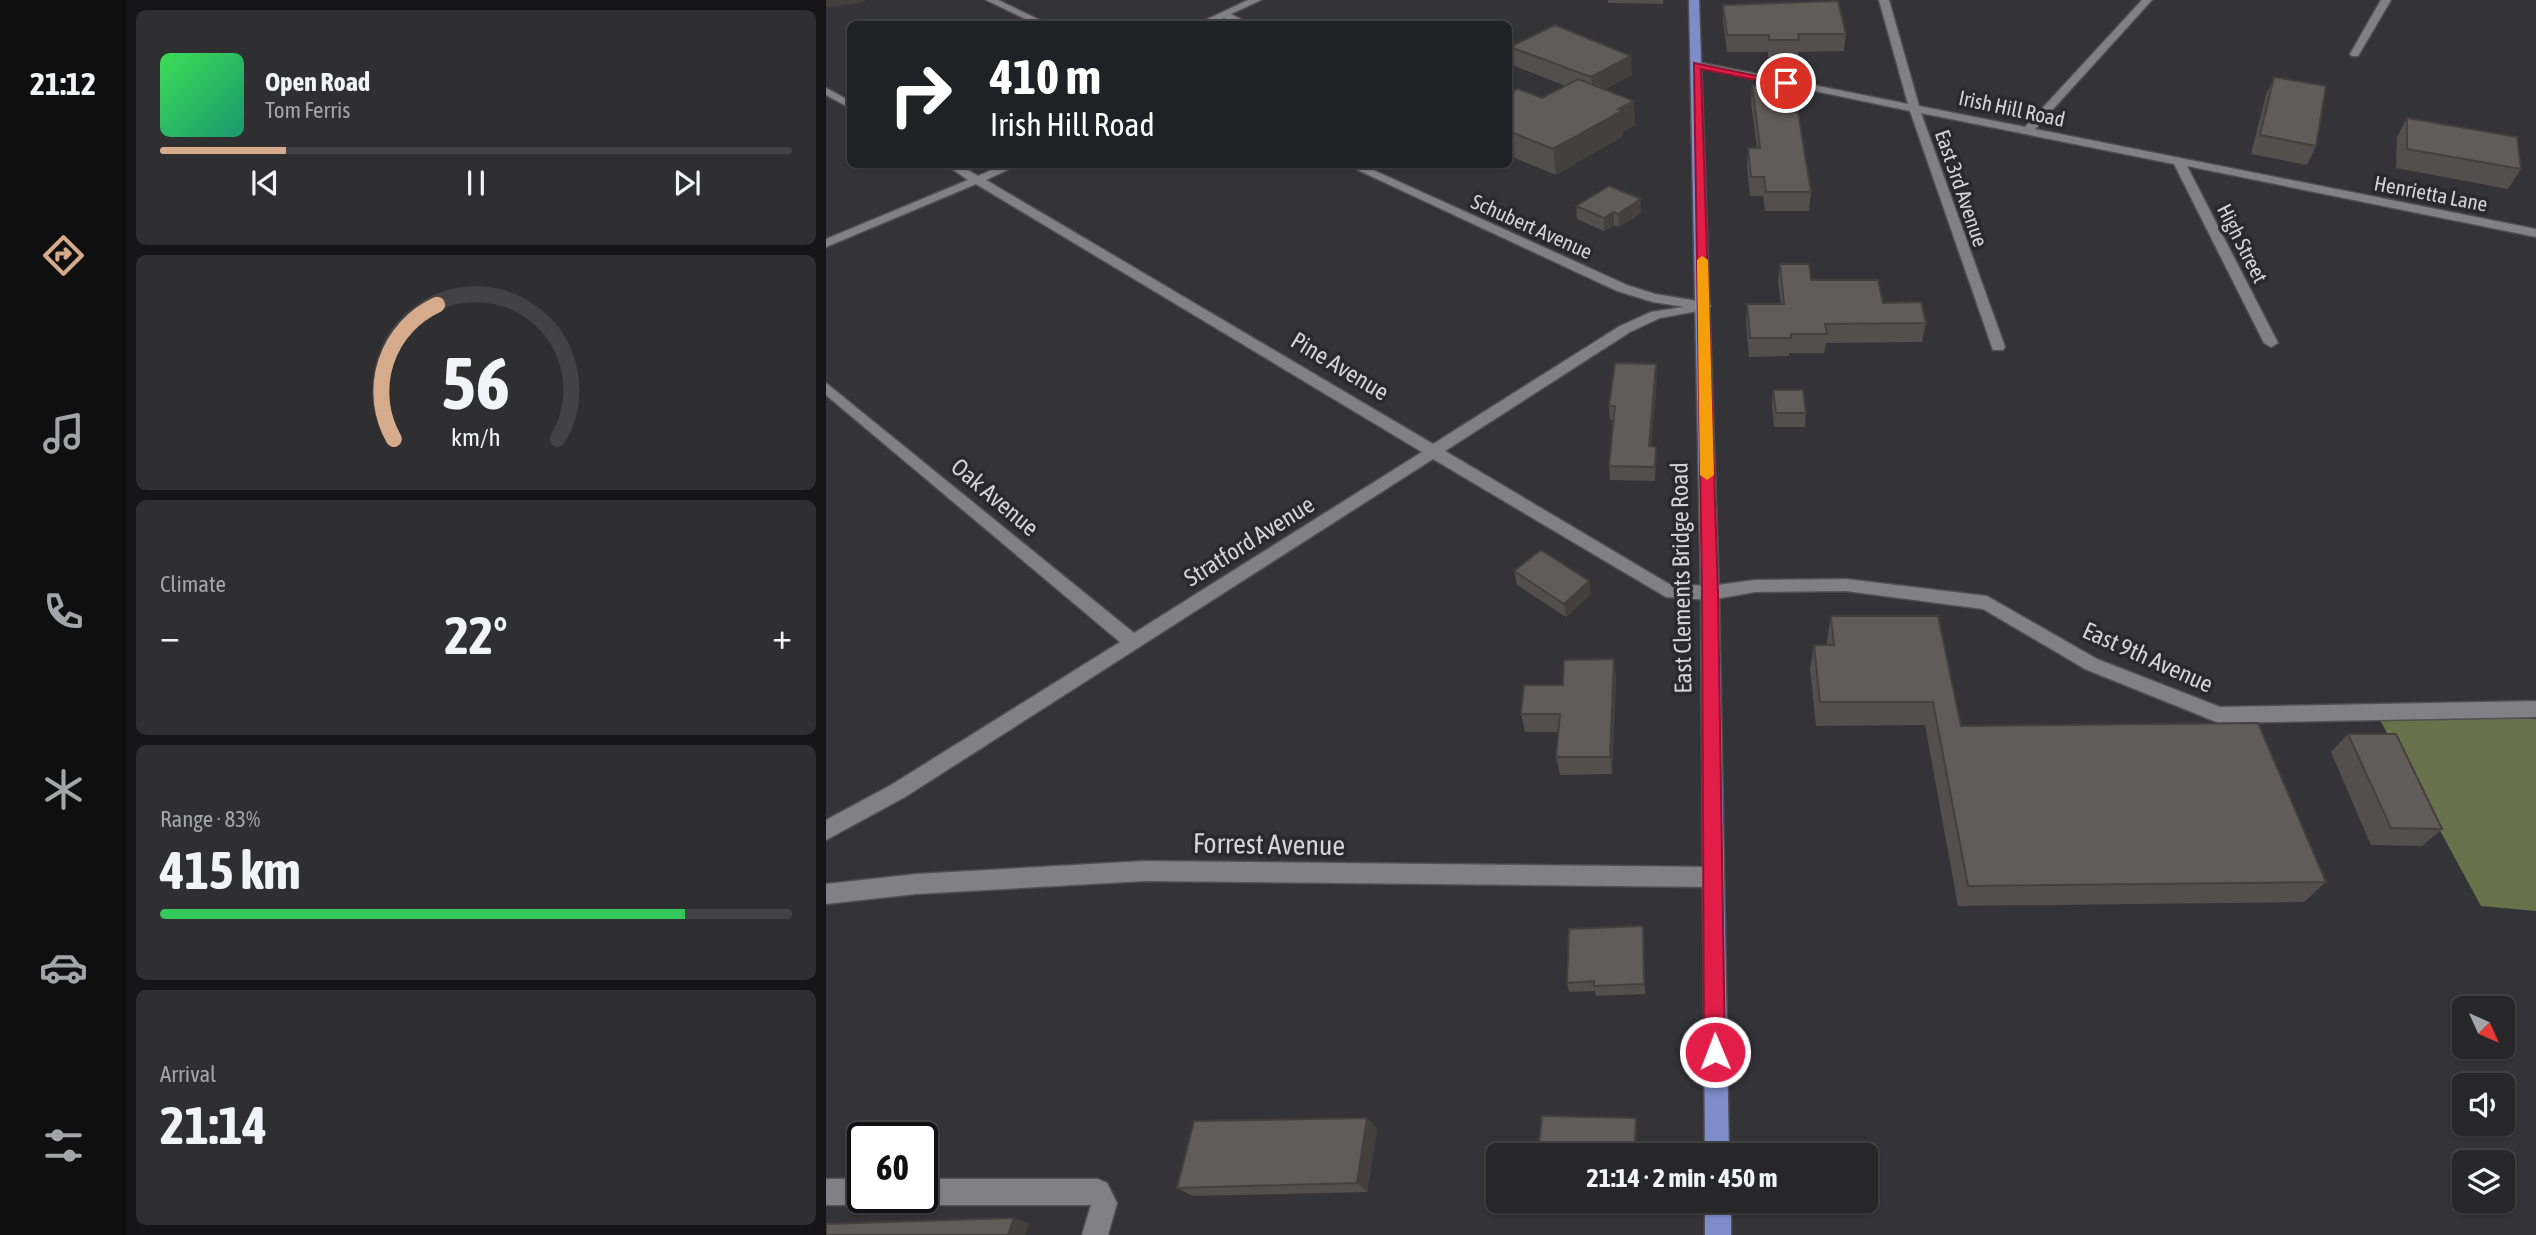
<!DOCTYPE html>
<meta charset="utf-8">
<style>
:root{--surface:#272629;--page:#2f2e31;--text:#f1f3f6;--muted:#a4a5a8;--line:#434346;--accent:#d6ab8b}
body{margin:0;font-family:"Asap Condensed",sans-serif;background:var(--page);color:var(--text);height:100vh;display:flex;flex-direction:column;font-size:26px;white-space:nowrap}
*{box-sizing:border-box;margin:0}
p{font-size:23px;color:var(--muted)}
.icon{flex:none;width:38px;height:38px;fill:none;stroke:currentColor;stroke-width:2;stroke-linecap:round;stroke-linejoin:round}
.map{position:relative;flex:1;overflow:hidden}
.panel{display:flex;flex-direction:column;gap:10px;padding:10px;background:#151517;width:700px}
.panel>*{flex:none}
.guide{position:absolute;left:21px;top:21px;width:665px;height:147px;border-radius:10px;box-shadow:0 2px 5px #0004,0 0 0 2px var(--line);background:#202124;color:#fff;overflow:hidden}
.needle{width:46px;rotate:135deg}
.controls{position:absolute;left:1626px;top:996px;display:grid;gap:14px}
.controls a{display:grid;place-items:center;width:63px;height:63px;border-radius:10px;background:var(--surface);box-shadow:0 2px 5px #0004,0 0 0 2px var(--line);font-size:35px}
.speed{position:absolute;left:21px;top:1122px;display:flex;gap:14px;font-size:35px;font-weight:700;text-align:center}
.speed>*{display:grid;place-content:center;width:91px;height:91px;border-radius:50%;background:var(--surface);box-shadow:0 2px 5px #0004,0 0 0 2px var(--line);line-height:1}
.speed .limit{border:4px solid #111;border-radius:10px;background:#fff;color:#111}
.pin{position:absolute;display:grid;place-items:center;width:60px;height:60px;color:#fff;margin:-30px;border:4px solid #fff;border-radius:50%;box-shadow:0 2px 7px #0007}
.me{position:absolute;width:77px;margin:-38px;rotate:359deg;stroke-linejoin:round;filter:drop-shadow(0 0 5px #0008)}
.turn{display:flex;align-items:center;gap:24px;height:147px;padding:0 28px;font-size:32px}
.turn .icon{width:91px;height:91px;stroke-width:2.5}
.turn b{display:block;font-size:49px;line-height:60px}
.big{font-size:52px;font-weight:700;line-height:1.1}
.panel .widget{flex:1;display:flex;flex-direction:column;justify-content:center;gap:10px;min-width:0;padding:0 24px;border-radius:10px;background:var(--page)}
.panel .dial{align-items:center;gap:0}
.dial svg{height:182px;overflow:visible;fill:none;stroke:var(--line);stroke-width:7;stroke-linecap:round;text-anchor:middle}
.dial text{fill:var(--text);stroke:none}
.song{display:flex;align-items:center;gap:21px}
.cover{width:84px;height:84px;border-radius:10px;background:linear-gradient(135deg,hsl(130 70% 55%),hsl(160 70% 35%))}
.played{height:7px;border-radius:4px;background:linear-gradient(90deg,var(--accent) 20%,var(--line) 20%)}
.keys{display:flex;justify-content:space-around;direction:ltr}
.heat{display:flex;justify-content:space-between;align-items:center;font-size:38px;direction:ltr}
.charge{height:10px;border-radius:5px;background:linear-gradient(90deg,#34c759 83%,var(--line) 0)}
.trip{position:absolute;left:660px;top:1143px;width:392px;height:70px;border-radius:10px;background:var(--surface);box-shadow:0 2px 5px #0004,0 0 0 2px var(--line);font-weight:700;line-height:70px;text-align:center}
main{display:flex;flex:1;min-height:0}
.dock{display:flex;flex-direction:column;width:126px;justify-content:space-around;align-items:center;background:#100f10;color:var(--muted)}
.dock .icon{width:49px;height:49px}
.dock .selected{color:var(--accent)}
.dock b{font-size:32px;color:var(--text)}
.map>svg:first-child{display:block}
.forest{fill:#69714b}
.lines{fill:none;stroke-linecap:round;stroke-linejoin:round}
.minor-casing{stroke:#504f52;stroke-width:3}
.tertiary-casing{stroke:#504f52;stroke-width:3}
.primary-casing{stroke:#504f52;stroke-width:3}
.minor{fill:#818084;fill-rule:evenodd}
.tertiary{fill:#818084;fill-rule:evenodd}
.primary{fill:#7e8dca;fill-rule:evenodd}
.wall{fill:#534f4d}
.shaded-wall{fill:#43403e}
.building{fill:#605c59;stroke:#43403e;stroke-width:2}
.route{fill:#e11d48;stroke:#92132f;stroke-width:2}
.slow{fill:#f59e0b}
.labels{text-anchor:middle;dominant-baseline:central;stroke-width:7;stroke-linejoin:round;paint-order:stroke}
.far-street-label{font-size:21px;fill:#d4d3d6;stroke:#2a292d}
.street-label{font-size:24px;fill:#d4d3d6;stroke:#2a292d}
.near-street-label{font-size:28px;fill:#d4d3d6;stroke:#2a292d}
</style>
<main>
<nav class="dock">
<b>21:12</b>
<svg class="icon selected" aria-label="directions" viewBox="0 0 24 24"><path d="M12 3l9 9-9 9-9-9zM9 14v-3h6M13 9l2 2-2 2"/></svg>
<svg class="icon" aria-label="music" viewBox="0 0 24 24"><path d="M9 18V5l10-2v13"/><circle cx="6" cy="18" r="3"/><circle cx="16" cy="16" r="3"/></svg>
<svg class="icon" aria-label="phone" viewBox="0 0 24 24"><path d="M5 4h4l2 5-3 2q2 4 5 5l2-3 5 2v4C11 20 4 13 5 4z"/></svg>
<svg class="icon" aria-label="climate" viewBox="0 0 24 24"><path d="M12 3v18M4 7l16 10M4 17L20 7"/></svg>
<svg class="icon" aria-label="car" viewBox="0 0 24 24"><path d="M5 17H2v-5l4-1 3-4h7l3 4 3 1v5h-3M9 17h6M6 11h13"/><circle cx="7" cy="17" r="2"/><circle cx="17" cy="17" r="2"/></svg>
<svg class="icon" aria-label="filters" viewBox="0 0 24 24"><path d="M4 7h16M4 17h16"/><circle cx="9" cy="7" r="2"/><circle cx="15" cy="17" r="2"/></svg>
</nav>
<section class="panel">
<div class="widget">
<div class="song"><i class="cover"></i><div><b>Open Road</b><p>Tom Ferris</p></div></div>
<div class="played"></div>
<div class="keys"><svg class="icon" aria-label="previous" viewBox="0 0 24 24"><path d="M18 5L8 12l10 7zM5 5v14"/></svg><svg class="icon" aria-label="pause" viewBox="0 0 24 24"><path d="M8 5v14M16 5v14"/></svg><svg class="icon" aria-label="next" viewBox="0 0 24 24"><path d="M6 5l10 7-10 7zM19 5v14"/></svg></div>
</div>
<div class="widget dial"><svg viewBox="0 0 100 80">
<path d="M14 69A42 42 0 1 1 86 69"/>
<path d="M14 69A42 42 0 0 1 33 10" stroke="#d6ab8b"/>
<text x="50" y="56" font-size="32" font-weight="700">56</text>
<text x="50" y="72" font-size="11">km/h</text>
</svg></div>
<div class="widget"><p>Climate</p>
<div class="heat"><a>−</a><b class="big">22°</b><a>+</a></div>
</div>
<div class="widget"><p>Range · 83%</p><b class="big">415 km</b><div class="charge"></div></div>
<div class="widget"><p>Arrival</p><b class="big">21:14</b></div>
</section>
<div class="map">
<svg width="1710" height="1235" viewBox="0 0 1710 1235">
<rect width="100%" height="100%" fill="#343337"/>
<!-- forest -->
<path class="forest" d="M 1548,709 L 1710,719 L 1710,911 L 1655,906 Z"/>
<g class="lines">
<!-- minor casing -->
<g class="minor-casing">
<g id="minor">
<path d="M 422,0 L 435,0 L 405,14 L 424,24 L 413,24 L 398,18 L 383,24 L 371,24 Z"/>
<path d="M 1053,0 L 1063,0 L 1093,106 L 1199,127 L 1316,0 L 1326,0 L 1209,129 L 1710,229 L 1710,237 L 1361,166 L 1452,343 L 1445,347 L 1438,343 L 1348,164 L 1095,113 L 1179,347 L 1177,350 L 1167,350 L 1084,111 L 866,65 L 871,62 L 1082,104 Z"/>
<path d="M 1555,0 L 1565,0 L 1532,56 L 1526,56 L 1524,54 Z"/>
<path d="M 0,88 L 24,101 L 24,108 L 0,95 Z"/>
<path d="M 119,164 L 133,164 L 152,176 L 178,164 L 194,164 L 160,180 L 607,444 L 794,326 L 825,312 L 883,303 L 883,309 L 834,318 L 804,332 L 619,451 L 843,584 L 884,586 L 929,580 L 1020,579 L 1161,596 L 1271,659 L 1394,707 L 1710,701 L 1710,717 L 1393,723 L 1259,669 L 1157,609 L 1020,591 L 929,592 L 884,600 L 840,597 L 607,459 L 79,797 L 0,840 L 0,820 L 65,785 L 294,642 L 0,395 L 0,383 L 308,633 L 596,452 L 150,184 L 0,247 L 0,239 L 142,180 Z"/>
<path d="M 319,861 L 887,867 L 894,870 L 898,877 L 894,884 L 887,887 L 319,881 L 90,894 L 0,904 L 0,884 L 90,874 Z"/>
<path d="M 0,1179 L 37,1179 L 37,1197 L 48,1197 L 46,1201 L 37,1205 L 0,1205 Z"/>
<path d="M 96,1179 L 272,1179 L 281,1183 L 291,1203 L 282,1235 L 256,1235 L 265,1205 L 96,1205 L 87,1201 L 85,1197 L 96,1197 Z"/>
</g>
</g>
<!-- tertiary casing -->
<g class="tertiary-casing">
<g id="tertiary">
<path d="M 160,0 L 172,0 L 222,24 L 210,24 Z"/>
<path d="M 519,164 L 534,164 L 801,285 L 829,294 L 878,302 L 885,306 L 878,310 L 827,302 L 791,291 Z"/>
</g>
</g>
<!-- primary casing -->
<g class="primary-casing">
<g id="primary">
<path d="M 863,0 L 873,0 L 893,593 L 903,1155 L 879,1155 L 875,593 Z"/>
<rect x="879" y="1200" width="26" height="35"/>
</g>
</g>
<!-- minor -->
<use href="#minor" class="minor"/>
<!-- tertiary -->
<use href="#tertiary" class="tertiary"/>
<!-- primary -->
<use href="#primary" class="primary"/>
</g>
<!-- wall -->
<g class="wall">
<path d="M 782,0 L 837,0 L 837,4 L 782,3 Z"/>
<path d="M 897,5 L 1020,34 L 1018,51 L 972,52 L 971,57 L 942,57 L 942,52 L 901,52 L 897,21 Z"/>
<path d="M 684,47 L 806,75 L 779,89 L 809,125 L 797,132 L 797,136 L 730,175 L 682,155 L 682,93 L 716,98 L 740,86 L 686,65 Z"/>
<path d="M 1448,77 L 1490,146 L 1481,165 L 1425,154 L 1440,95 Z"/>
<path d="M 926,85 L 949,92 L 962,112 L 985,192 L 983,211 L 939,211 L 937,196 L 924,196 L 921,166 L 922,148 L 931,148 L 925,103 Z"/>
<path d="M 1581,118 L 1695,169 L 1682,189 L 1570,168 L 1571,137 Z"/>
<path d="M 815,199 L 815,213 L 793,227 L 788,225 L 778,231 L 751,219 L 750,206 Z"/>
<path d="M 954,264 L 985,280 L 1057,303 L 1100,323 L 1096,342 L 1000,343 L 998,353 L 963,353 L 963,356 L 923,357 L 920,323 L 921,304 L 955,304 L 952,282 Z"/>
<path d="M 831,378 L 825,446 L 830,447 L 829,481 L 784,480 L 783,466 L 788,420 L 784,420 L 783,406 Z"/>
<path d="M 947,390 L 980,413 L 979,427 L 948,427 L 946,404 Z"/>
<path d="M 688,571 L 763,581 L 765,594 L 740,617 L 691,585 Z"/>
<path d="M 1005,616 L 1135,726 L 1500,882 L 1478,902 L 1132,906 L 1099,725 L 990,726 L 984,669 L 988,645 L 1001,645 L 1001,640 Z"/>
<path d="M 790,678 L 786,774 L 734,775 L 730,757 L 732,732 L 699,732 L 695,714 L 737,685 Z"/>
<path d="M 1522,734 L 1616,829 L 1596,846 L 1545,845 L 1505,752 Z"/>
<path d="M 817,926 L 819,994 L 770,996 L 769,991 L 743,992 L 741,983 Z"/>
<path d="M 541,1118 L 551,1129 L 541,1192 L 367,1196 L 351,1188 Z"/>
</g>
<!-- shaded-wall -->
<g class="shaded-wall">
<path d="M 0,0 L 39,0 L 39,2 L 0,8 Z"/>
<path d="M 805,56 L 806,75 L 767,96 L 765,77 Z"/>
<path d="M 808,101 L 809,125 L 797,132 L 797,136 L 730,175 L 727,149 Z"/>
<path d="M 815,199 L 815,213 L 793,227 L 792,214 Z"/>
<path d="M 788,212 L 788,225 L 778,231 L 778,218 Z"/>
<path d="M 830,364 L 831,378 L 824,460 L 823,446 Z"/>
<path d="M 830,447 L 830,460 L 829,481 L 829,467 Z"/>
<path d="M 763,581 L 765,594 L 740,617 L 738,604 Z"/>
<path d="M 788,659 L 790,678 L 786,774 L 784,757 Z"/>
<path d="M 541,1118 L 551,1129 L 541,1192 L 531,1183 Z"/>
<path d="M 810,1118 L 811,1125 L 810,1155 L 808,1155 Z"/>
<path d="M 188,1218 L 203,1223 L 199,1235 L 182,1235 Z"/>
</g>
<!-- building -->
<g class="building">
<path d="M 1012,1 L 1020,34 L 972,34 L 973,40 L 943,40 L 943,35 L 901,35 L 897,5 Z"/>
<path d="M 729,25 L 805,56 L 765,77 L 684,47 Z"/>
<path d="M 1448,77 L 1500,86 L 1490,146 L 1434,135 Z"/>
<path d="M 752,79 L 808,101 L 792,109 L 796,111 L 727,149 L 682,131 L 682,93 L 692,89 L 716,98 Z"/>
<path d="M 926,85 L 948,85 L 949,92 L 961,92 L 962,112 L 972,112 L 985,192 L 940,192 L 938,177 L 925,177 L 922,148 L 934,148 Z"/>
<path d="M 1581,118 L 1691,137 L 1695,169 L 1581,149 Z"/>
<path d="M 783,186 L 815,199 L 792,214 L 788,212 L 778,218 L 750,206 Z"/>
<path d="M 954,264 L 983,264 L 985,280 L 1052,280 L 1057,303 L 1095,302 L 1100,323 L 999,324 L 1001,334 L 965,334 L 965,338 L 924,338 L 921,304 L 958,304 Z"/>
<path d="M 789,363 L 830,364 L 823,446 L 830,447 L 829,467 L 783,466 L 789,406 L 783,406 Z"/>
<path d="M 947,390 L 977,390 L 980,413 L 950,413 Z"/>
<path d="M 715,550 L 763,581 L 738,604 L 688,571 Z"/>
<path d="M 1005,616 L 1112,616 L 1135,726 L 1432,723 L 1500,882 L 1142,886 L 1107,702 L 994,702 L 988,645 L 1008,645 Z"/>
<path d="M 788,659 L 784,757 L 730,757 L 734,714 L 695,714 L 698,685 L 737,685 L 738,660 Z"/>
<path d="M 1522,734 L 1570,734 L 1616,829 L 1565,828 Z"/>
<path d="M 817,926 L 818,984 L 768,986 L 768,981 L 741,983 L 743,929 Z"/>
<path d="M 716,1116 L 810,1118 L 808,1155 L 712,1155 Z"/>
<path d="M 541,1118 L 531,1183 L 351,1188 L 368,1121 Z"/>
<path d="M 188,1218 L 182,1235 L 0,1235 L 0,1224 Z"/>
</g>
<!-- route -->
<path class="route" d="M 868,63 L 965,83 L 960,86 L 875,69 L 892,593 L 899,1052 L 896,1060 L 889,1063 L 881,1060 L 878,1052 L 876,593 Z"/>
<!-- slow -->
<path class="slow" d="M 876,256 L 882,260 L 888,475 L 881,480 L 874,475 L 871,260 Z"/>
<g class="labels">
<!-- far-street labels -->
<g class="far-street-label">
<text transform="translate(1186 108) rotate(12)">Irish Hill Road</text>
<text transform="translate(1136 188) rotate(71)">East 3rd Avenue</text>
<text transform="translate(1605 193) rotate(11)">Henrietta Lane</text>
<text transform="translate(706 226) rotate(24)">Schubert Avenue</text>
<text transform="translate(1417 243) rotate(63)">High Street</text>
</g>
<!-- street labels -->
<g class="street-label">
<text transform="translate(514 366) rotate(31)">Pine Avenue</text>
<text transform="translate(169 497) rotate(40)">Oak Avenue</text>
<text transform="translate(423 541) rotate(-32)">Stratford Avenue</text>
<text transform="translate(855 578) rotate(-91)">East Clements Bridge Road</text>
<text transform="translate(1322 657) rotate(24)">East 9th Avenue</text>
</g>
<!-- near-street labels -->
<g class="near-street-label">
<text transform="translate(443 844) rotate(1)">Forrest Avenue</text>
</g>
</g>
</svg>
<div class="controls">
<a><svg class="needle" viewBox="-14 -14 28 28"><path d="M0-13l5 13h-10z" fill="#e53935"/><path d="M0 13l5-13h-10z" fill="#a4a5a8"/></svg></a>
<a><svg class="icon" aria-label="sound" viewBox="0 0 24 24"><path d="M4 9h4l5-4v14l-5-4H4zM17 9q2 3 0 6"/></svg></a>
<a><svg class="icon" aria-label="layers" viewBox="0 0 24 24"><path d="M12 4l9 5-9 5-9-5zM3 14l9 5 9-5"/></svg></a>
</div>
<div class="speed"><div class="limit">60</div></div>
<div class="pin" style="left:960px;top:83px;background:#d93025"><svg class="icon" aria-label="arrive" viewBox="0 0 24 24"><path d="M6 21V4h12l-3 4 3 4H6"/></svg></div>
<svg class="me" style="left:889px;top:1052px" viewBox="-20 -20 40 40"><circle r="17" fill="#e11d48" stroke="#fff" stroke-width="3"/><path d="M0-11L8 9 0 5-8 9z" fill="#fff"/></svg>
<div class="trip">21:14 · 2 min · 450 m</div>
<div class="guide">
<div class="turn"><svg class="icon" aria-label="right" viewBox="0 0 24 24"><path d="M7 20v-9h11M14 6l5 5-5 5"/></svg><div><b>410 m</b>Irish Hill Road</div></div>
</div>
</div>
</main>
